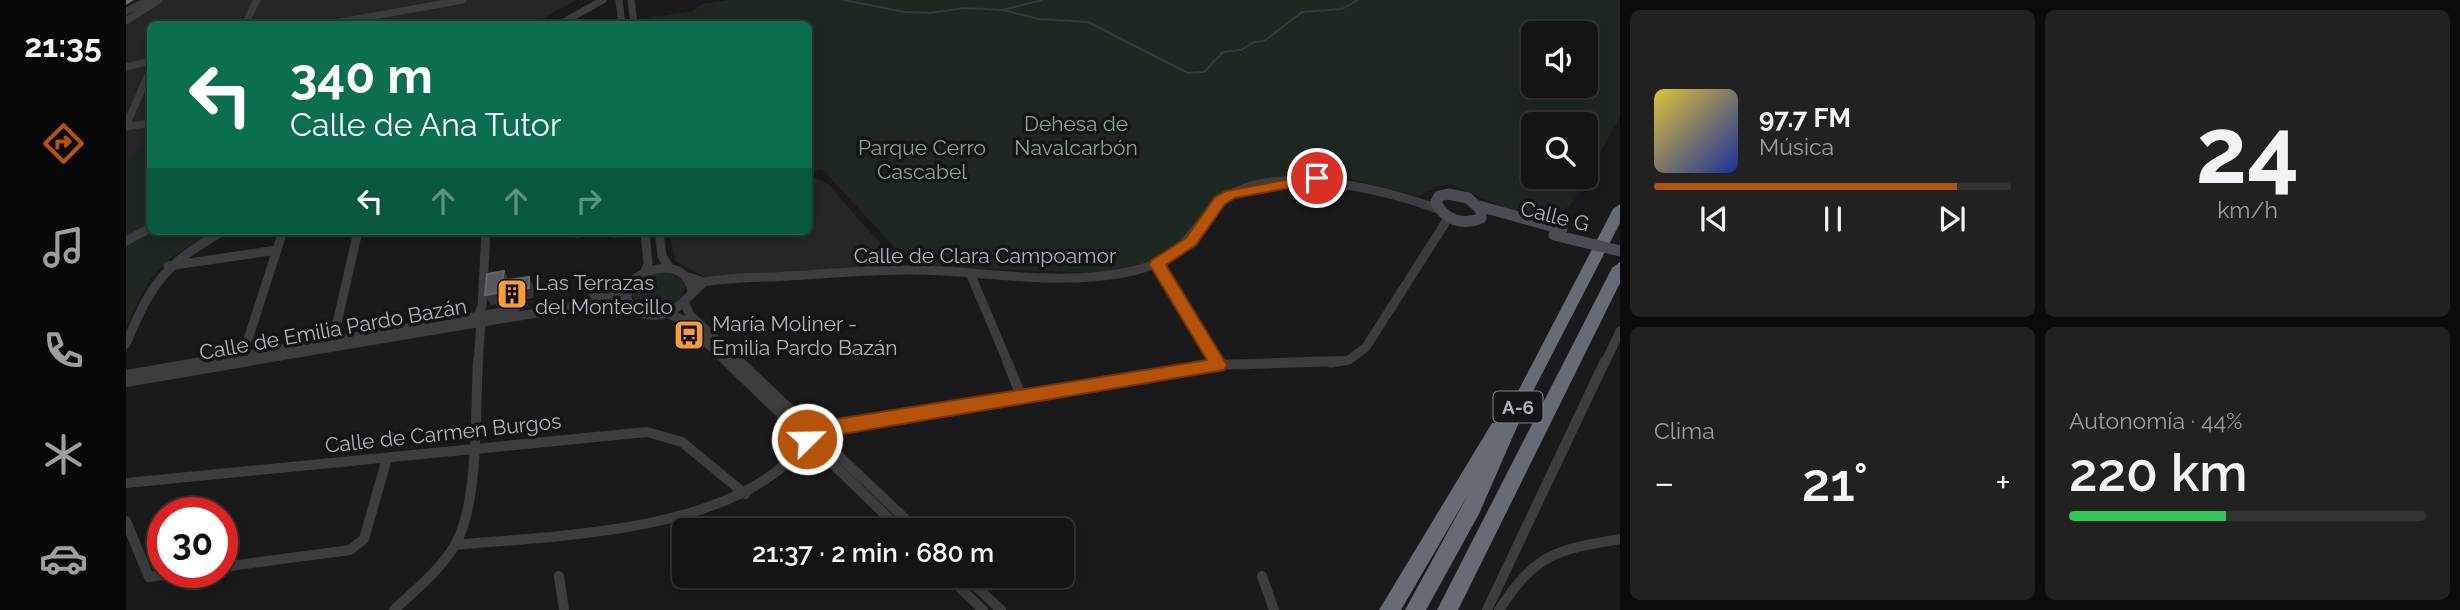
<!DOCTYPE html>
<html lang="es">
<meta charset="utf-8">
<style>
:root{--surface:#141415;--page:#212122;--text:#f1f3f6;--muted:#9d9ea0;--line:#333334;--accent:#b45309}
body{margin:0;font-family:Raleway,sans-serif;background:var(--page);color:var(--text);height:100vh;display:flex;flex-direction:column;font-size:26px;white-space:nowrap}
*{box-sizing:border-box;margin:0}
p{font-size:23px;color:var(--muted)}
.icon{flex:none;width:38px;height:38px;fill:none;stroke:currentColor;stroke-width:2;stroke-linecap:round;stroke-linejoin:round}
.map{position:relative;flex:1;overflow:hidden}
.details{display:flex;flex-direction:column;gap:10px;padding:10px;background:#0b0b0c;width:840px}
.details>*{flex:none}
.top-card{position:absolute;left:21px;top:21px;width:665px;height:214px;border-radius:10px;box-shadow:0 4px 18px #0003,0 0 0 2px var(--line);background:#0b6e4f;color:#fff;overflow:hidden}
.buttons{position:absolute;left:1395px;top:21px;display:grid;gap:14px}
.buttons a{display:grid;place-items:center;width:77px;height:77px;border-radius:10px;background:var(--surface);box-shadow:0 4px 18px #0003,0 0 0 2px var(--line);font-size:35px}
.speed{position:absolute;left:21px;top:497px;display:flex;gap:14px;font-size:35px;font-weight:700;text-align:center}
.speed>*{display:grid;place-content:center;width:91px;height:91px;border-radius:50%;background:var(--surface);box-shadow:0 4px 18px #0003,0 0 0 2px var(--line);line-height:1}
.speed .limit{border:10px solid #d22;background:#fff;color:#111}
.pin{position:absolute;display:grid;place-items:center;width:60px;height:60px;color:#fff;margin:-30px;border:4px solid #fff;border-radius:50%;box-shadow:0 2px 7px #0007}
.me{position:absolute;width:77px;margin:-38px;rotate:67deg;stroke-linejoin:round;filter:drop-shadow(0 0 5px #0008)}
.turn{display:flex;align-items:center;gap:24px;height:147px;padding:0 28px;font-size:32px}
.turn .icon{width:91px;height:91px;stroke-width:2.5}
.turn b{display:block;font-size:49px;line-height:60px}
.lanes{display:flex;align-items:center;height:66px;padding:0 28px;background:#0003;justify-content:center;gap:35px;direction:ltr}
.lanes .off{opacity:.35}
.big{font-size:52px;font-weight:600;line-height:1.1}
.details .widget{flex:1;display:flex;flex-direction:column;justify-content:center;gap:10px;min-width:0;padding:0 24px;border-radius:10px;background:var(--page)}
.details .dial{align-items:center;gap:0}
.dial b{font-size:91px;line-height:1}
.song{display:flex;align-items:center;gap:21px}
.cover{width:84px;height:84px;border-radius:10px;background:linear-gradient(135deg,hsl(50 70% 55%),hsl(230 70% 35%))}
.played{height:7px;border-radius:4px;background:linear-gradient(90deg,var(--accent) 85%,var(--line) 85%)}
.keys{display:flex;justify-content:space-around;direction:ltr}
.heat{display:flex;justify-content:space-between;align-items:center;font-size:38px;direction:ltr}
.charge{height:10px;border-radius:5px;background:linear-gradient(90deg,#34c759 44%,var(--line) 0)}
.details .tiles{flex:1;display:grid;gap:10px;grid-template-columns:repeat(2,1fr)}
.trip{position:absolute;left:546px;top:518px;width:402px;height:70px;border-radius:10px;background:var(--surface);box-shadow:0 4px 18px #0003,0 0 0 2px var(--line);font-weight:600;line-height:70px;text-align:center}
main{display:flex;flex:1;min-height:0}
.tabs{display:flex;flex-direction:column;width:126px;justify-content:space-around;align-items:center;background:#080808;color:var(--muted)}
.tabs .icon{width:49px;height:49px}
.tabs .active{color:var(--accent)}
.tabs b{font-size:32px;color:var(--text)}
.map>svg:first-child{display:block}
.built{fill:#262629}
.green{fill:#1f2820;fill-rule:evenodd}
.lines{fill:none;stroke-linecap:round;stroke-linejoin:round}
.stream{stroke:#2f3c41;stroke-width:2}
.street-far2{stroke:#3b3d41;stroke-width:7}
.street-far1{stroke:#3b3d41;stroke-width:9}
.street{stroke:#3b3d41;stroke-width:10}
.secondary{stroke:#494c52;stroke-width:11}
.highway{fill:#676b73;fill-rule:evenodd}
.secondary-bridge{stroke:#494c52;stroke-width:11}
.shaded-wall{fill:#333437}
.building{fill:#56585d;stroke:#63666c;stroke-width:2}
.route{fill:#b45309;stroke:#753606;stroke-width:2}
.labels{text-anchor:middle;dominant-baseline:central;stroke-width:7;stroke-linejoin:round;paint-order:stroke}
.shield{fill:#151517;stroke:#7f848a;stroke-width:2}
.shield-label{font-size:19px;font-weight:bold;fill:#acb3bc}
.park-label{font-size:21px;fill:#86a783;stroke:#151517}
.street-label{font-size:21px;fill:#acb3bc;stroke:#151517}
.poi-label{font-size:21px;fill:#acb3bc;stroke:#151517;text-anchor:start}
</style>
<main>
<nav class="tabs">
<b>21:35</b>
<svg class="icon active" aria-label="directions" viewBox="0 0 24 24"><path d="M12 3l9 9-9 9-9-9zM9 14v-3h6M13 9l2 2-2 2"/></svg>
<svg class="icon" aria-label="music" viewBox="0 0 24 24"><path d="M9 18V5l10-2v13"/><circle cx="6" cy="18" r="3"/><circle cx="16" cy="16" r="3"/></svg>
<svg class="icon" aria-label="phone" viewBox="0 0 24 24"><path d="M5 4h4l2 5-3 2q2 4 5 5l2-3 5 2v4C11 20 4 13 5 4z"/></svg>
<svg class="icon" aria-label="climate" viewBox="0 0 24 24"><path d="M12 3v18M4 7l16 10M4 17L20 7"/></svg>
<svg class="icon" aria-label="car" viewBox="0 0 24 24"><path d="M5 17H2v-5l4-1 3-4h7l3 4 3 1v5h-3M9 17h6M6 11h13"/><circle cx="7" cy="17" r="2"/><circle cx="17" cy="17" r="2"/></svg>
</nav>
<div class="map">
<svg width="1494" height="610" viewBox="0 0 1494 610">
<rect width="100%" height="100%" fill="#1a1a1c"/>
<!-- built -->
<g class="built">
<path d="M 13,0 L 450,0 L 407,24 L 24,24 L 24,147 L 11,148 L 11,155 L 0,159 L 0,8 Z"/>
<path d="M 683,175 L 702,184 L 773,265 L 578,277 L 549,261 L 543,231 L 682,231 Z"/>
</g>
<!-- green -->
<g class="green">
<path d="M 602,0 L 1494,0 L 1494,117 L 1444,206 L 1425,214 L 1394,214 L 1324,184 L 1312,186 L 1293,196 L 1192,171 L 1096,194 L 1061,242 L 1017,265 L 971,273 L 786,266 L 696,169 L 683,171 L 682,24 L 516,24 L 515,19 L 567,11 L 576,4 ZM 1407,33 L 1460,33 L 1460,86 L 1407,86 ZM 1407,124 L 1460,124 L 1460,177 L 1407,177 Z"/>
<path d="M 24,147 L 24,231 L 88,231 C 31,264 26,268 0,329 L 0,159 L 10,155 L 11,148 Z"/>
<path d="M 541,272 L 556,280 L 559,286 C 556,310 527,317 510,303 L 507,296 C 510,278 524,273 541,272 Z"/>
</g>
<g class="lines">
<!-- stream -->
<g class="stream">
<path d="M 718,0 L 779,12 L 804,13 L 838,8 L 877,10 L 916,0"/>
<path d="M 877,10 L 913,19 L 962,22 L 1062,73 L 1078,72 L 1097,52 L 1115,50 L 1128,42 L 1138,41 L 1176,12 L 1216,9 L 1232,0"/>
</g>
<!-- street-far2 -->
<g class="street-far2">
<path d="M 493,0 L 496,24"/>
<path d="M 505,0 L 508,24"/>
<path d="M 0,11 L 24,0"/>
<path d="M 0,21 L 33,0"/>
<path d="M 119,24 L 131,0"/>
<path d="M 203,24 L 337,0"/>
<path d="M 434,24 L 477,0"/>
<path d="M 0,67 L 24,61"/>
<path d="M 0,126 L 24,70"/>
<path d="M 0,127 L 24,123"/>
</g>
<!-- street-far1 -->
<g class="street-far1">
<path d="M 519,231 L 522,264 L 519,271"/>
<path d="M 533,231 L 536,256 L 543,267"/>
<path d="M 0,241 L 24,228"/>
<path d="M 1031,264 L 1091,363"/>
<path d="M 42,266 L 151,250"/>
<path d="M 844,273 L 882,363"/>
<path d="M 563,277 L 578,282 C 606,277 634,278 663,276 C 714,273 765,268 817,271 C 879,275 945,285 1007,271 C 1060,259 1061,230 1096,201 C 1145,160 1259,190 1312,209"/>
<path d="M 566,291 C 560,261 529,265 508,279 L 500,297 L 507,310 C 544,326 553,304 578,282"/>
<path d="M 465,298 L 501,290"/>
<path d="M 559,304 L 564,315 L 615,363"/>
<path d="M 543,314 L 557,320 L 602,363"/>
<path d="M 351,318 L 356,306 L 360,231"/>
<path d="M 0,344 C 26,282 38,265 97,231"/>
<path d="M 206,345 L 232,231"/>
<path d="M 117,355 L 157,231"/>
<path d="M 71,363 L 389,310"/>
<path d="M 112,363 L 471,303 L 491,300 L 502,304"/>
<path d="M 352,363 L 355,322"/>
<path d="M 1205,363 L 1223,360 L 1240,347 L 1323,217"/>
<path d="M 1479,363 L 1494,331"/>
</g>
<!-- street -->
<g class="street">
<path d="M 600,361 L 681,439"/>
<path d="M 613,361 L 689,433"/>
<path d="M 881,361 L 896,398"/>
<path d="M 1090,361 L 1092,365"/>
<path d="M 0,375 L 81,361"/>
<path d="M 0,382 L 123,361"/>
<path d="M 691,434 L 698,429 L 1092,365 L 1215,361"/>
<path d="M 694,438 L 791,530"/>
<path d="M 685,443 L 775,530"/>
<path d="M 0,483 L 521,432 L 556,442 L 619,494"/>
<path d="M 0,521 L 23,577 L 55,572"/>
<path d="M 329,545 C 426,536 572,533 651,471 C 662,462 672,452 683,442"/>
<path d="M 96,567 L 224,550 L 238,539 L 261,458"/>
<path d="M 433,576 L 438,610"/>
<path d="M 822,576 L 857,610"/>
<path d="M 839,576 L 875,610"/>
<path d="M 1136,576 L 1148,610"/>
<path d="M 268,610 C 289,590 316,569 330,543 C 353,501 349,411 352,361"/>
<path d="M 1361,610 L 1479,361"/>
<path d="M 1373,610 C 1410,553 1430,550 1494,539"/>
</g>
<!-- secondary -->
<g class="secondary">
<path d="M 1322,194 L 1342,198 L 1355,210 L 1355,218 C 1337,226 1318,220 1310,202 L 1313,196 Z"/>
<path d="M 1353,206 L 1436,229"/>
</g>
<!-- highway -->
<g class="highway">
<path d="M 0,0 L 8,0 L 0,5 Z"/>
<path d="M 1494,204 L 1494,223 L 1404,397 L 1353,514 L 1300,610 L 1279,610 L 1343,493 L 1275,610 L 1253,610 L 1366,423 L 1376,422 L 1487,209 Z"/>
<path d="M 1494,262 L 1494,283 L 1332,610 L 1311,610 L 1486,268 Z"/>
</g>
<!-- secondary-bridge -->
<path class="secondary-bridge" d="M 1428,235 L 1494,251"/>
</g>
<!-- shaded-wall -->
<g class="shaded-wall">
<path d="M 447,231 L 503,231 L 503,235 L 486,238 L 484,232 L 450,238 Z"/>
<path d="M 378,271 L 383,280 L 376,281 Z"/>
<path d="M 403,277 L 408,287 L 407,298 L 365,305 L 359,295 Z"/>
</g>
<!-- building -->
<path class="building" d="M 378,271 L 376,281 L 403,277 L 403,288 L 359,295 L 361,274 Z"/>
<!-- route -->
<path class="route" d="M 1191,174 L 1196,175 L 1196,182 L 1109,198 L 1099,204 L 1070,245 L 1040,265 L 1098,360 L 1101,365 L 1098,370 L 699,437 L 681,447 L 675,445 L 672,439 L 677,429 L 698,421 L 1081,360 L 1023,264 L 1026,260 L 1060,238 L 1089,197 L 1100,191 Z"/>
<!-- icons -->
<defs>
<g id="building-square" transform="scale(1.575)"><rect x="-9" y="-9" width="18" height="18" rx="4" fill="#f79c37" stroke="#151517"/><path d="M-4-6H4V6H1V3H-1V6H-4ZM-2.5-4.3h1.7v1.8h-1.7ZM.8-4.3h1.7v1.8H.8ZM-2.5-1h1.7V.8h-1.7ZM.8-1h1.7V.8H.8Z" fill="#111"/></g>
<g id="bus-square" transform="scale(1.575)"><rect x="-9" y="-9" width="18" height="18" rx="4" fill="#f79c37" stroke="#151517"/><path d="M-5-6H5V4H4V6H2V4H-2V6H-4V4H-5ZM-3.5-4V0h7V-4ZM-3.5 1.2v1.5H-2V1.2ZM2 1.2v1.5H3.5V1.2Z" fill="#111"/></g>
</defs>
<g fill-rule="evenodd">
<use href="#building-square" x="386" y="294"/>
<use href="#bus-square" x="563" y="335"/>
</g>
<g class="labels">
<!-- shield labels -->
<rect class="shield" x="1367.5" y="391.5" width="49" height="31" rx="5"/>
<g class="shield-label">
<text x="1392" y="407">A-6</text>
</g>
<!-- park labels -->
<g class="park-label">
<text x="950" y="123">Dehesa de<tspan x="950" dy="24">Navalcarbón</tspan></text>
<text x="796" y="147">Parque Cerro<tspan x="796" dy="24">Cascabel</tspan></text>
</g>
<!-- street labels -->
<g class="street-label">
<text transform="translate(1429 216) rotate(14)">Calle G</text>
<text x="859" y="255">Calle de Clara Campoamor</text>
<text transform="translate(207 329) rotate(-10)">Calle de Emilia Pardo Bazán</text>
<text transform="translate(317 433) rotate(-6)">Calle de Carmen Burgos</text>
</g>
<!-- poi labels -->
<g class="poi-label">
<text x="409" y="282">Las Terrazas<tspan x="409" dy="24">del Montecillo</tspan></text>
<text x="586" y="323">María Moliner -<tspan x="586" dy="24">Emilia Pardo Bazán</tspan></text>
</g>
</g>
</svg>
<div class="buttons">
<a><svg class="icon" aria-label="sound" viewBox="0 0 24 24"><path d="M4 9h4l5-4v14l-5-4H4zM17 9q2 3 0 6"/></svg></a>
<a><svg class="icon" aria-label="search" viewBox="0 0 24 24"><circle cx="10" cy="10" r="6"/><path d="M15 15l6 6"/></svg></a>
</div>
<div class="speed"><div class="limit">30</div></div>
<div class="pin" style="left:1191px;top:178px;background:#d93025"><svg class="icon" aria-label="arrive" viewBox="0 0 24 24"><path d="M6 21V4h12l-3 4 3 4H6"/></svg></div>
<svg class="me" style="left:681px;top:439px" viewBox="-20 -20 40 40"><circle r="17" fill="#b45309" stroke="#fff" stroke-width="3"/><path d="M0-11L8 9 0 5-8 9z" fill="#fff"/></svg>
<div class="trip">21:37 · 2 min · 680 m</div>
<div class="top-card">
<div class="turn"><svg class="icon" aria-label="left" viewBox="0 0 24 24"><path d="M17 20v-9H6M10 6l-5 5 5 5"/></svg><div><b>340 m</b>Calle de Ana Tutor</div></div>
<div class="lanes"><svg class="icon" aria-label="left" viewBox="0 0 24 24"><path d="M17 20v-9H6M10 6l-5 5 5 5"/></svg><svg class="icon off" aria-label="ahead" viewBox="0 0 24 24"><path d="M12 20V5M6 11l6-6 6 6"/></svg><svg class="icon off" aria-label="ahead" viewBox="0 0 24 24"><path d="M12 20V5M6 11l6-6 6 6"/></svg><svg class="icon off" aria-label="right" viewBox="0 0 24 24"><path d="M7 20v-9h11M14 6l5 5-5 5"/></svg></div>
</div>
</div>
<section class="details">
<div class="tiles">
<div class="widget">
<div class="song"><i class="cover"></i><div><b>97.7 FM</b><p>Música</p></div></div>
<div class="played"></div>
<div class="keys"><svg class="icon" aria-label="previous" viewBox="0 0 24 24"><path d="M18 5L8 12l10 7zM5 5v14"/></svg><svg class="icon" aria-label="pause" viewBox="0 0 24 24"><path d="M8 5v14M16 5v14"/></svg><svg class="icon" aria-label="next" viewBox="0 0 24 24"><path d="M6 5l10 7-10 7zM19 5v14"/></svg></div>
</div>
<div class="widget dial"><b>24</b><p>km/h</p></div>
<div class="widget"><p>Clima</p>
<div class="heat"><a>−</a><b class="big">21°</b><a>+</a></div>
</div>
<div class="widget"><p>Autonomía · 44%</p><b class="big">220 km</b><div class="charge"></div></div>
</div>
</section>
</main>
